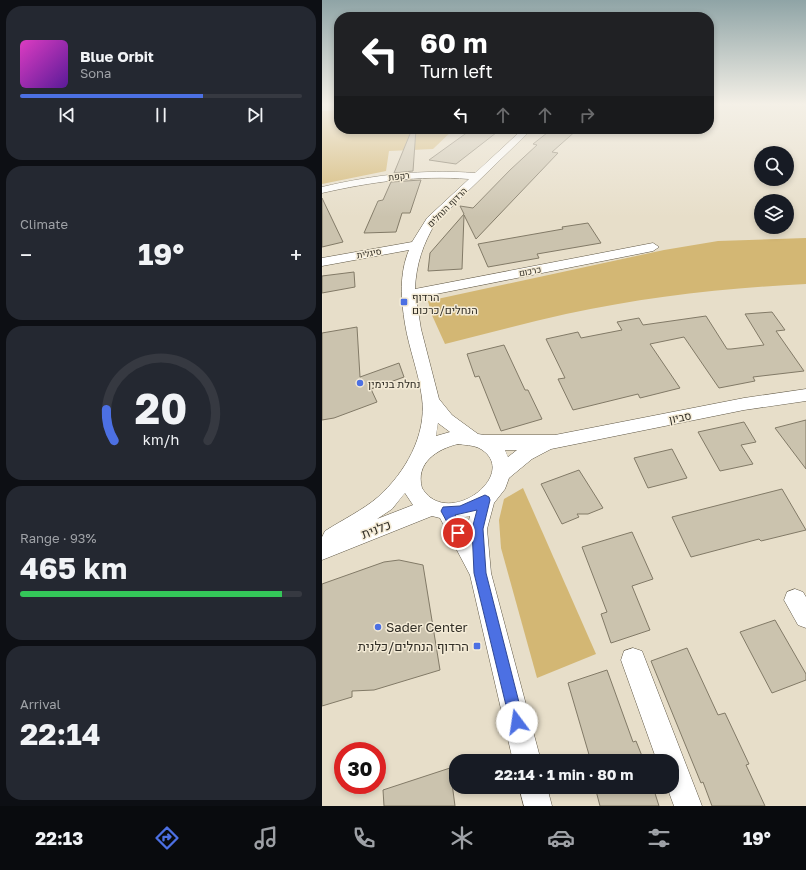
<!DOCTYPE html>
<meta charset="utf-8">
<style>
:root{--surface:#171b24;--page:#242831;--text:#f1f3f6;--muted:#9ea1a6;--line:#363941;--accent:#4c70e3}
body{margin:0;font-family:"Golos Text",Heebo,sans-serif;background:var(--page);color:var(--text);height:100vh;display:flex;flex-direction:column;font-size:15px;white-space:nowrap}
*{box-sizing:border-box;margin:0}
p{font-size:13px;color:var(--muted)}
.icon{flex:none;width:22px;height:22px;fill:none;stroke:currentColor;stroke-width:2;stroke-linecap:round;stroke-linejoin:round}
.map{position:relative;flex:1;overflow:hidden}
.drawer{display:flex;flex-direction:column;gap:6px;padding:6px;background:#0d0f14;width:322px}
.drawer>*{flex:none}
.top-card{position:absolute;left:12px;top:12px;width:380px;height:122px;border-radius:16px;box-shadow:0 2px 6px #0003;background:#202124;color:#fff;overflow:hidden}
.controls{position:absolute;left:432px;top:146px;display:grid;gap:8px}
.controls a{display:grid;place-items:center;width:40px;height:40px;border-radius:50%;background:var(--surface);box-shadow:0 2px 6px #0003;font-size:20px}
.speed{position:absolute;left:12px;top:742px;display:flex;gap:8px;font-size:20px;font-weight:700;text-align:center}
.speed>*{display:grid;place-content:center;width:52px;height:52px;border-radius:50%;background:var(--surface);box-shadow:0 2px 6px #0003;line-height:1}
.speed .limit{border:6px solid #d22;background:#fff;color:#111}
.pin{position:absolute;display:grid;place-items:center;width:34px;height:34px;color:#fff;margin:-17px;border:2px solid #fff;border-radius:50%;box-shadow:0 1px 4px #0007}
.me{position:absolute;width:44px;margin:-22px;rotate:346deg;stroke-linejoin:round;filter:drop-shadow(0 0 3px #0008)}
.turn{display:flex;align-items:center;gap:14px;height:84px;padding:0 20px;font-size:18px}
.turn .icon{width:52px;height:52px;stroke-width:2.5}
.turn b{display:block;font-size:28px;line-height:34px}
.lanes{display:flex;align-items:center;height:38px;padding:0 20px;background:#0003;justify-content:center;gap:20px;direction:ltr}
.lanes .off{opacity:.35}
.big{font-size:30px;font-weight:700;line-height:1.1}
.drawer .card{flex:1;display:flex;flex-direction:column;justify-content:center;gap:6px;min-width:0;padding:0 14px;border-radius:16px;background:var(--page)}
.drawer .dial{align-items:center;gap:0}
.dial svg{height:104px;overflow:visible;fill:none;stroke:var(--line);stroke-width:7;stroke-linecap:round;text-anchor:middle}
.dial text{fill:var(--text);stroke:none}
.song{display:flex;align-items:center;gap:12px}
.cover{width:48px;height:48px;border-radius:6px;background:linear-gradient(135deg,hsl(310 70% 55%),hsl(270 70% 35%))}
.played{height:4px;border-radius:2px;background:linear-gradient(90deg,var(--accent) 65%,var(--line) 65%)}
.keys{display:flex;justify-content:space-around;direction:ltr}
.heat{display:flex;justify-content:space-between;align-items:center;font-size:22px;direction:ltr}
.charge{height:6px;border-radius:3px;background:linear-gradient(90deg,#34c759 93%,var(--line) 0)}
.trip{position:absolute;left:127px;top:754px;width:230px;height:40px;border-radius:16px;background:var(--surface);box-shadow:0 2px 6px #0003;font-weight:700;line-height:40px;text-align:center}
.dock{display:flex;height:64px;justify-content:space-around;align-items:center;background:#090b0e;color:var(--muted)}
.dock .icon{width:28px;height:28px}
.dock .on{color:var(--accent)}
.dock b{font-size:18px;color:var(--text)}
main{display:flex;flex:1;min-height:0}
.map>svg:first-child{display:block}
.green{fill:#d3b774}
.building{fill:#cbc3ae;stroke:#827a67}
.lines{fill:none;stroke-linecap:round;stroke-linejoin:round}
.street-casing{stroke:#605846;stroke-width:1}
.street{fill:#fff;fill-rule:evenodd}
.route{fill:#4c70e3;stroke:#314994}
.poi-dot{fill:#4c70e3;stroke:#f4ebd6;stroke-width:1.5}
.labels{text-anchor:middle;dominant-baseline:central;stroke-width:3;stroke-linejoin:round;paint-order:stroke}
.far-street-label{font-size:9px;fill:#302d25;stroke:#f4ebd6}
.poi-label{font-size:11px;fill:#302d25;stroke:#f4ebd6;text-anchor:start}
.street-label{font-size:11px;fill:#302d25;stroke:#f4ebd6}
.near-street-label{font-size:13px;fill:#302d25;stroke:#f4ebd6}
.near-poi-label{font-size:13px;fill:#302d25;stroke:#f4ebd6;text-anchor:start}
</style>
<main>
<section class="drawer">
<div class="card">
<div class="song"><i class="cover"></i><div><b>Blue Orbit</b><p>Sona</p></div></div>
<div class="played"></div>
<div class="keys"><svg class="icon" aria-label="previous" viewBox="0 0 24 24"><path d="M18 5L8 12l10 7zM5 5v14"/></svg><svg class="icon" aria-label="pause" viewBox="0 0 24 24"><path d="M8 5v14M16 5v14"/></svg><svg class="icon" aria-label="next" viewBox="0 0 24 24"><path d="M6 5l10 7-10 7zM19 5v14"/></svg></div>
</div>
<div class="card"><p>Climate</p>
<div class="heat"><a>−</a><b class="big">19°</b><a>+</a></div>
</div>
<div class="card dial"><svg viewBox="0 0 100 80">
<path d="M14 69A42 42 0 1 1 86 69"/>
<path d="M14 69A42 42 0 0 1 8 45" stroke="#4c70e3"/>
<text x="50" y="56" font-size="32" font-weight="700">20</text>
<text x="50" y="72" font-size="11">km/h</text>
</svg></div>
<div class="card"><p>Range · 93%</p><b class="big">465 km</b><div class="charge"></div></div>
<div class="card"><p>Arrival</p><b class="big">22:14</b></div>
</section>
<div class="map">
<svg width="484" height="806" viewBox="0 0 484 806">
<rect width="100%" height="100%" fill="#e7dec9"/>
<!-- green -->
<g class="green">
<path d="M 17,110 L 17,129 L 132,129 L 111,149 L 67,151 L 64,171 L 0,184 L 0,111 Z"/>
<path d="M 484,238 L 484,284 C 403,288 323,297 244,314 C 203,323 163,334 123,344 L 109,313 L 106,301 L 342,250 L 396,241 Z"/>
<path d="M 201,488 L 274,654 L 215,678 L 179,548 L 177,520 L 182,499 Z"/>
</g>
<!-- building -->
<g class="building">
<path d="M 90,129 L 94,129 L 91,171 L 72,173 Z"/>
<path d="M 150,129 L 179,129 L 134,164 L 107,160 Z"/>
<path d="M 230,129 L 256,129 L 230,152 L 236,153 L 154,239 L 142,215 L 140,269 L 106,271 L 108,253 L 142,214 L 138,206 L 151,208 L 188,170 L 215,145 L 211,144 Z"/>
<path d="M 99,180 L 88,213 L 80,213 L 74,232 L 42,233 L 56,201 L 61,200 L 69,182 Z"/>
<path d="M 0,198 L 21,242 L 0,247 Z"/>
<path d="M 266,223 L 279,243 L 215,254 L 217,258 L 166,267 L 156,244 L 241,229 L 240,227 Z"/>
<path d="M 32,272 L 33,287 L 0,293 L 0,276 Z"/>
<path d="M 450,312 L 463,330 L 454,331 L 482,371 L 431,377 L 433,381 L 397,388 L 362,337 L 328,344 L 358,388 L 318,398 L 316,394 L 251,410 L 236,379 L 243,378 L 224,339 L 256,332 L 259,338 L 300,330 L 295,322 L 317,318 L 321,325 L 384,316 L 405,349 L 409,349 L 442,345 L 423,314 Z"/>
<path d="M 35,327 L 38,377 L 77,363 L 82,377 L 49,389 L 55,402 L 12,418 L 0,420 L 0,333 Z"/>
<path d="M 182,345 L 203,390 L 206,390 L 220,419 L 179,431 L 157,376 L 153,377 L 145,354 Z"/>
<path d="M 484,420 L 484,469 L 453,428 Z"/>
<path d="M 422,422 L 434,442 L 419,445 L 431,464 L 398,471 L 376,432 Z"/>
<path d="M 350,449 L 365,478 L 326,488 L 312,458 Z"/>
<path d="M 257,470 L 281,508 L 266,514 L 255,514 L 257,517 L 240,524 L 219,484 Z"/>
<path d="M 460,489 L 484,530 L 439,541 L 437,539 L 369,557 L 350,517 Z"/>
<path d="M 310,532 L 331,579 L 310,586 L 328,630 L 289,643 L 279,614 L 285,612 L 260,547 Z"/>
<path d="M 77,560 L 101,565 L 118,670 L 52,690 L 30,691 L 30,697 L 0,706 L 0,584 L 62,562 Z"/>
<path d="M 453,620 L 484,674 L 484,680 L 450,693 L 418,632 Z"/>
<path d="M 365,648 L 396,715 L 403,713 L 427,764 L 424,765 L 443,806 L 390,806 L 381,782 L 379,783 L 329,661 Z"/>
<path d="M 285,670 L 311,742 L 314,741 L 322,761 L 265,761 L 265,759 L 268,758 L 246,683 Z"/>
<path d="M 128,768 L 133,806 L 62,806 L 61,790 Z"/>
<path d="M 273,787 L 331,787 L 337,806 L 278,806 Z"/>
</g>
<g class="lines">
<!-- street casing -->
<g class="street-casing">
<g id="street">
<path d="M 201,129 L 210,129 L 114,222 C 101,244 94,264 93,289 L 331,243 L 337,247 L 331,251 L 94,298 L 99,329 L 117,399 L 130,415 L 156,434 L 162,435 L 233,435 L 422,398 L 484,389 L 484,401 L 422,410 L 229,449 L 210,459 L 187,478 L 183,489 L 172,503 L 165,529 L 169,573 L 219,761 L 191,761 L 148,575 L 118,518 L 110,516 L 0,560 L 0,537 L 3,531 C 20,520 41,510 56,497 C 83,473 105,435 100,398 C 97,373 87,349 83,324 C 79,299 77,274 87,250 L 0,266 L 0,258 L 90,242 L 105,218 L 147,179 C 97,175 49,182 0,193 L 0,187 C 51,175 101,169 153,173 ZM 116,423 L 128,432 L 114,436 ZM 136,444 C 142,445 151,445 157,448 C 201,472 126,531 100,488 C 93,463 115,449 136,444 ZM 183,450 L 195,450 L 186,457 ZM 83,493 L 91,505 L 55,519 L 70,509 ZM 148,516 L 145,528 L 139,518 Z"/>
<path d="M 473,589 L 481,592 L 484,597 L 484,628 L 476,625 L 462,600 L 465,592 Z"/>
<path d="M 311,648 L 320,651 L 380,806 L 352,806 L 345,787 L 350,787 L 350,761 L 335,761 L 299,660 L 302,651 Z"/>
<path d="M 197,787 L 225,787 L 230,806 L 202,806 Z"/>
</g>
</g>
<!-- street -->
<use href="#street" class="street"/>
</g>
<!-- sky -->
<linearGradient id="sky" x2="0" y2="1"><stop stop-color="#8fa4a6"/><stop offset="0.48" stop-color="#f4f0e7"/><stop offset="1" stop-color="#f4f0e7" stop-opacity="0"/></linearGradient>
<rect width="484" height="217" fill="url(#sky)"/>
<!-- route -->
<path class="route" d="M 163,495 L 167,497 L 168,500 L 161,529 L 164,573 L 202,722 L 200,727 L 195,729 L 190,727 L 188,722 L 152,573 L 150,529 L 155,510 L 133,515 L 142,533 L 140,537 L 136,538 L 133,537 L 119,511 L 121,507 L 138,506 Z"/>
<!-- markers -->
<g class="poi-dot">
<rect x="78" y="298" width="8" height="8" rx="2"/>
<circle cx="38" cy="383" r="4"/>
<circle cx="56" cy="627" r="4"/>
<rect x="151" y="642" width="8" height="8" rx="2"/>
</g>
<g class="labels">
<!-- far-street labels -->
<g class="far-street-label">
<text transform="translate(77 176) rotate(-7)">רקפת</text>
<text transform="translate(125 207) rotate(-45)">הרדוף הנחלים</text>
<text transform="translate(47 253) rotate(-10)">סיגלית</text>
<text transform="translate(208 271) rotate(-11)">כרכום</text>
</g>
<!-- poi labels -->
<g class="poi-label">
<text x="90" y="296">הרדוף<tspan x="90" dy="13">הנחלים/כרכום</tspan></text>
<text x="46" y="383">נחלת בנימין</text>
</g>
<!-- street labels -->
<g class="street-label">
<text transform="translate(358 417) rotate(-11)">סביון</text>
</g>
<!-- near-street labels -->
<g class="near-street-label">
<text transform="translate(54 529) rotate(-21)">כלנית</text>
</g>
<!-- near-poi labels -->
<g class="near-poi-label">
<text x="64" y="627">Sader Center</text>
<text x="147" y="646" text-anchor="end">הרדוף הנחלים/כלנית</text>
</g>
</g>
</svg>
<div class="controls">
<a><svg class="icon" aria-label="search" viewBox="0 0 24 24"><circle cx="10" cy="10" r="6"/><path d="M15 15l6 6"/></svg></a>
<a><svg class="icon" aria-label="layers" viewBox="0 0 24 24"><path d="M12 4l9 5-9 5-9-5zM3 14l9 5 9-5"/></svg></a>
</div>
<div class="speed"><div class="limit">30</div></div>
<div class="pin" style="left:136px;top:533px;background:#d93025"><svg class="icon" aria-label="arrive" viewBox="0 0 24 24"><path d="M6 21V4h12l-3 4 3 4H6"/></svg></div>
<svg class="me" style="left:195px;top:722px" viewBox="-20 -20 40 40"><circle r="19" fill="#fff"/><path d="M0-13L10 11 0 6-10 11z" fill="#4c70e3"/></svg>
<div class="trip">22:14 · 1 min · 80 m</div>
<div class="top-card">
<div class="turn"><svg class="icon" aria-label="left" viewBox="0 0 24 24"><path d="M17 20v-9H6M10 6l-5 5 5 5"/></svg><div><b>60 m</b>Turn left</div></div>
<div class="lanes"><svg class="icon" aria-label="left" viewBox="0 0 24 24"><path d="M17 20v-9H6M10 6l-5 5 5 5"/></svg><svg class="icon off" aria-label="ahead" viewBox="0 0 24 24"><path d="M12 20V5M6 11l6-6 6 6"/></svg><svg class="icon off" aria-label="ahead" viewBox="0 0 24 24"><path d="M12 20V5M6 11l6-6 6 6"/></svg><svg class="icon off" aria-label="right" viewBox="0 0 24 24"><path d="M7 20v-9h11M14 6l5 5-5 5"/></svg></div>
</div>
</div>
</main>
<nav class="dock">
<b>22:13</b>
<svg class="icon on" aria-label="directions" viewBox="0 0 24 24"><path d="M12 3l9 9-9 9-9-9zM9 14v-3h6M13 9l2 2-2 2"/></svg>
<svg class="icon" aria-label="music" viewBox="0 0 24 24"><path d="M9 18V5l10-2v13"/><circle cx="6" cy="18" r="3"/><circle cx="16" cy="16" r="3"/></svg>
<svg class="icon" aria-label="phone" viewBox="0 0 24 24"><path d="M5 4h4l2 5-3 2q2 4 5 5l2-3 5 2v4C11 20 4 13 5 4z"/></svg>
<svg class="icon" aria-label="climate" viewBox="0 0 24 24"><path d="M12 3v18M4 7l16 10M4 17L20 7"/></svg>
<svg class="icon" aria-label="car" viewBox="0 0 24 24"><path d="M5 17H2v-5l4-1 3-4h7l3 4 3 1v5h-3M9 17h6M6 11h13"/><circle cx="7" cy="17" r="2"/><circle cx="17" cy="17" r="2"/></svg>
<svg class="icon" aria-label="filters" viewBox="0 0 24 24"><path d="M4 7h16M4 17h16"/><circle cx="9" cy="7" r="2"/><circle cx="15" cy="17" r="2"/></svg>
<b>19°</b>
</nav>
